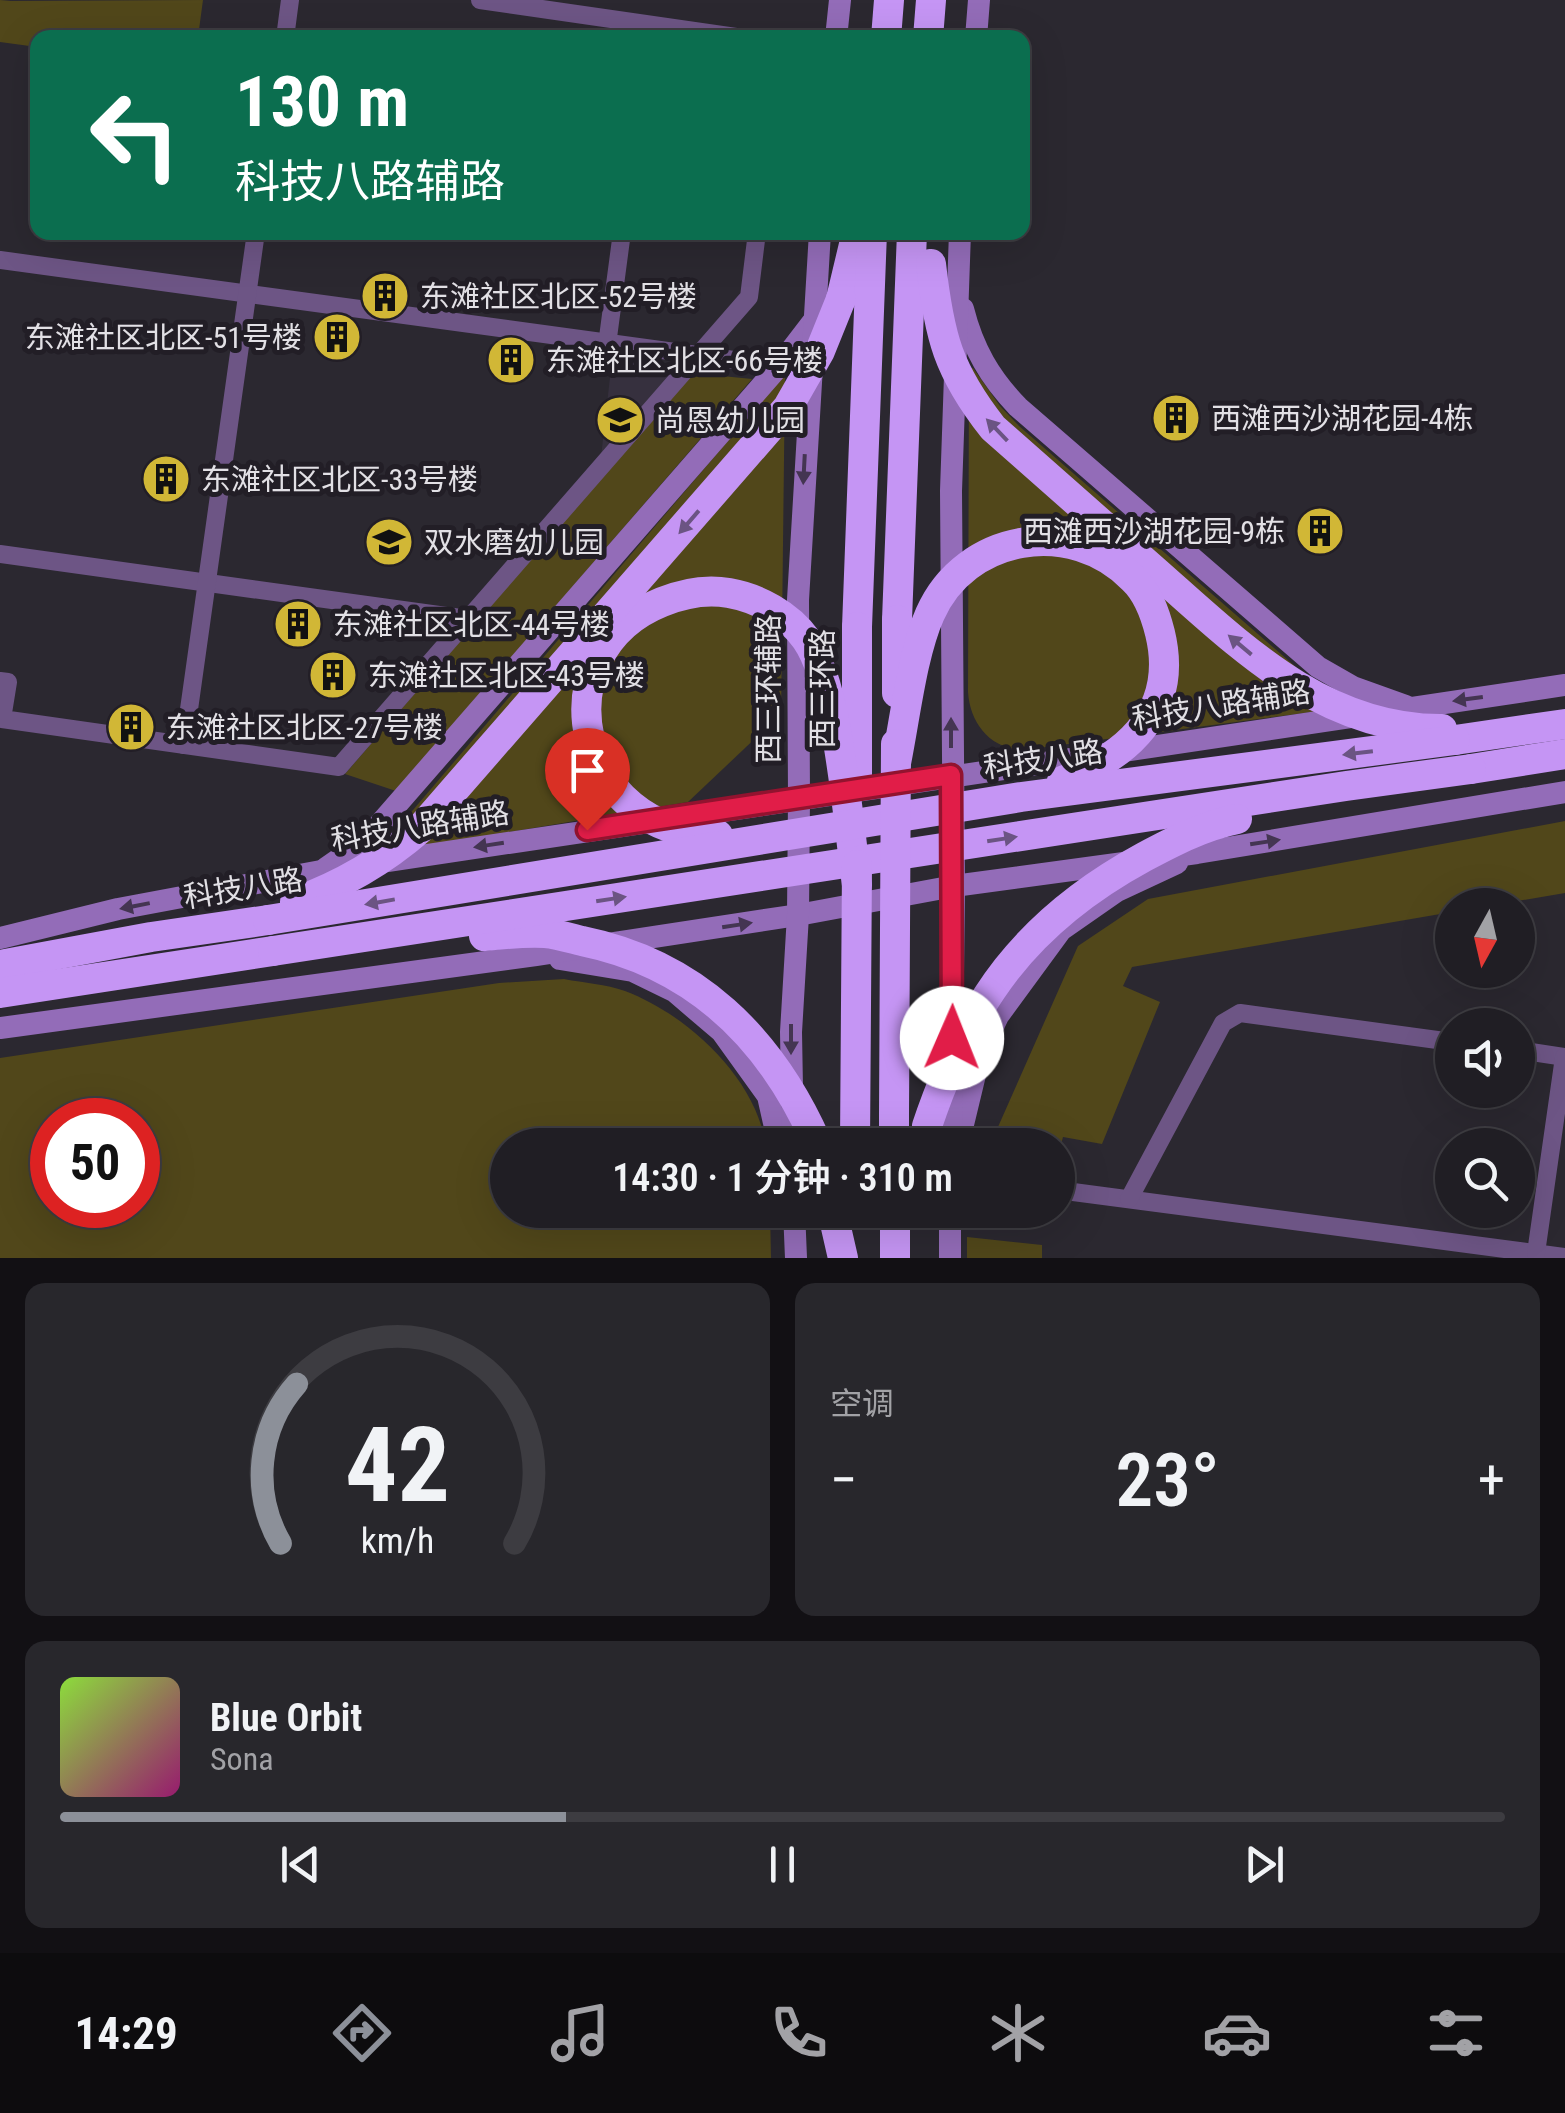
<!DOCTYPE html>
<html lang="zh">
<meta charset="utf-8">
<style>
:root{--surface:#201e24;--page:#28272c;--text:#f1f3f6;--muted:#a2a2a6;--line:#3d3c41;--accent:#8c9099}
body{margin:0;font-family:"Roboto Condensed","Noto Sans SC",sans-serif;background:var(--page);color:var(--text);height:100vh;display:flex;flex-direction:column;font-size:38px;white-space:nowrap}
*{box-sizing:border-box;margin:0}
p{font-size:32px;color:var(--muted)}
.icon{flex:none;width:55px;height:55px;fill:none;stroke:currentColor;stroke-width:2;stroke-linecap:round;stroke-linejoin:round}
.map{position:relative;height:1258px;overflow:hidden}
.sheet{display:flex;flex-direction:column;gap:25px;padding:25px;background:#121014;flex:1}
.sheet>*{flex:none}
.hud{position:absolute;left:30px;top:30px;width:1000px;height:210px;border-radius:20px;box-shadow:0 10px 40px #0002,0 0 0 2px var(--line);background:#0b6e4f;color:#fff;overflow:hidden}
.needle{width:65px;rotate:188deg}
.buttons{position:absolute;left:1435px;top:888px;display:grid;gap:20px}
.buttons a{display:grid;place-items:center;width:100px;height:100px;border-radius:50%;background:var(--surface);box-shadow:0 10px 40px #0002,0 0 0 2px var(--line);font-size:50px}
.speed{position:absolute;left:30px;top:1098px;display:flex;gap:20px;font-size:50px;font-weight:700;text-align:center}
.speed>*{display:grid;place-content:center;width:130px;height:130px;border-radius:50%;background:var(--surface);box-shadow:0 10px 40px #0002,0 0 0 2px var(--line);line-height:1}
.speed .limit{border:15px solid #d22;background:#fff;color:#111}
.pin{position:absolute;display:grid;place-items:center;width:85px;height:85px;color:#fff;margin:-102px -42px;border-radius:50% 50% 50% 0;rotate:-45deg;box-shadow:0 0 10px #0007}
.pin .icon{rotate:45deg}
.me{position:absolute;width:110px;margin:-55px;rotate:1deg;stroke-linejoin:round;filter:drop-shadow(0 0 8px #0008)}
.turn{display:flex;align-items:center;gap:35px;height:210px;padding:0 40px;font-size:45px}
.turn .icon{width:130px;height:130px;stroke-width:2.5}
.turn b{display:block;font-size:70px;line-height:85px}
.big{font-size:75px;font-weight:600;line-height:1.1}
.sheet .tile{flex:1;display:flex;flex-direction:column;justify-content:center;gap:15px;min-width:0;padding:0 35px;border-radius:20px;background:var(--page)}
.sheet .dial{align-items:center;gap:0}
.dial svg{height:260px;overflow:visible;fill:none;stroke:var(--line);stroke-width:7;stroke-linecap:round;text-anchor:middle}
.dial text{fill:var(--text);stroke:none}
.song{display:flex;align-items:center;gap:30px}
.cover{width:120px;height:120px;border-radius:15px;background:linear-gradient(135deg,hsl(90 70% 55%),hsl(320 70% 35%))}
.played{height:10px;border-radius:5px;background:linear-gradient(90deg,var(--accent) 35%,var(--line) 35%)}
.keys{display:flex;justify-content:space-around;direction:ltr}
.heat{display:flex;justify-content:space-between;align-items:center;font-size:55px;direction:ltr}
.sheet .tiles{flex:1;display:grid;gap:25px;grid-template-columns:1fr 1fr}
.tile:last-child{grid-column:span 2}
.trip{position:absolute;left:490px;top:1128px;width:585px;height:100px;border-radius:50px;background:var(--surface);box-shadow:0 10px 40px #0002,0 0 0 2px var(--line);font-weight:600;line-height:100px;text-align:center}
.tabs{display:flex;height:160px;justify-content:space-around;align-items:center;background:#0d0c0e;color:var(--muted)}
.tabs .icon{width:70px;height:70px}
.tabs .current{color:var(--accent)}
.tabs b{font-size:45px;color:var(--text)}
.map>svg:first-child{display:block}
.built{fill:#36303e}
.green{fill:#51471a;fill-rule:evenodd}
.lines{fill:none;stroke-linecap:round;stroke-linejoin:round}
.street{stroke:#6d5585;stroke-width:18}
.secondary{stroke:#936cb8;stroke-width:22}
.highway{stroke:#c595f4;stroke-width:30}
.highway-bridge{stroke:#c595f4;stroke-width:30}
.oneway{fill:#6b5483}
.oneway2{fill:#443552}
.route-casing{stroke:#92132f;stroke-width:25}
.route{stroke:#e11d48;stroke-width:18}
.labels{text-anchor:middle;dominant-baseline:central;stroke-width:10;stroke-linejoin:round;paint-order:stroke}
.poi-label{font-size:30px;fill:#e2e0e5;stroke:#221e26;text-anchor:start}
.street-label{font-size:30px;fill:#e2e0e5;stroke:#221e26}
</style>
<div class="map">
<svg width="1565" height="1258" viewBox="0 0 1565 1258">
<rect width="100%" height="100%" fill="#2b2830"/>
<!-- built -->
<path class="built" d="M 612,360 L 671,368 L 668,384 L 601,457 Z"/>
<!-- green -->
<g class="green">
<path d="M 0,0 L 11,1 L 203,0 L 198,37 L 38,38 L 37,47 L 0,42 Z"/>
<path d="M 973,368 L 1000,406 L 1019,426 L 1297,668 L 1350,707 L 1023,750 C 990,749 970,723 968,692 L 969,369 Z"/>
<path d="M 692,373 L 752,379 L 396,791 L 345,774 Z"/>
<path d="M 785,374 L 781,714 L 688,802 L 421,847 L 384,844 Z"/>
<path d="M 1565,821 L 1565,893 L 1494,905 L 1452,905 L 1452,912 L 1132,967 L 1123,986 L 1160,1002 L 1102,1144 L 1063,1137 L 1058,1156 L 1058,1145 L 990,1145 L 1078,946 L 1148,899 Z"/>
<path d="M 564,979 C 584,983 606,984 625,991 C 688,1015 755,1077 766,1145 L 508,1145 L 508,1210 L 770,1210 L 771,1258 L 0,1258 L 0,1058 L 499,983 ZM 52,1120 L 138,1120 L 138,1205 L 52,1205 Z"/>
<path d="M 967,1237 L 1042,1245 L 1042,1258 L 967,1258 Z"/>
</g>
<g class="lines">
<!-- street -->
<g class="street">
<path d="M 480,0 L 743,38"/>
<path d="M 285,38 L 290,0"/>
<path d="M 0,260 L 779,366"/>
<path d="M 607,345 L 622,232"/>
<path d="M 0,554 L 468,619"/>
<path d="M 0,681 L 8,682 L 2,719 L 339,767 L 749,297 L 757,232"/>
<path d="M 184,745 L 256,232"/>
<path d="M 1518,1050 L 1565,1057"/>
<path d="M 1058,1190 L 1565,1257"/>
<path d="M 1129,1199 L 1223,1023 L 1240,1013 L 1452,1042"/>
<path d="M 1536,1253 L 1564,1057"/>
</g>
<!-- secondary -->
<g class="secondary">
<path d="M 836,38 L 840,0"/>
<path d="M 976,38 L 979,0"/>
<path d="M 963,309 C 973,349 990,378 1018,407 L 1318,667 L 1353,687 L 1406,706"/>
<path d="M 326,868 L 365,841 L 779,366 L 812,323"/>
<path d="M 0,938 L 118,909 L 321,871 L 1565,685"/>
<path d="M 560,959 L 633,971 L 674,991 L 722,1032 L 768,1096 L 779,1145"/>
<path d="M 0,1028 L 536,955 L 798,915 L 954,886 L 1197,853 L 1565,792"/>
<path d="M 960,1137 L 980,1054 L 998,1016 L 1061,930 L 1117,891 L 1177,863"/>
<path d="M 793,1145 L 791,1032 L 798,915 L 799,798 L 798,600 L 820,232"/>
<path d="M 951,1145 L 954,886 L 951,491 L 960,232"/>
<path d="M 794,1210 L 796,1258"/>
<path d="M 950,1258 L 950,1210"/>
</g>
<!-- highway -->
<g class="highway">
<path d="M 886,38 L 889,0"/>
<path d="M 928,38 L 931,0"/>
<path d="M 841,299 L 857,232"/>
<path d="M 897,620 L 912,232"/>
<path d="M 857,627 L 872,232"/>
<path d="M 1455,740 L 1565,724"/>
<path d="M 1471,769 L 1565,754"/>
<path d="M 0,965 L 151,937 L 268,920"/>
<path d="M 0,993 L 273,951"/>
<path d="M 894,1116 L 894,1145"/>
<path d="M 832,1210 L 843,1258"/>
<path d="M 895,1210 L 895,1258"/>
</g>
<!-- highway-bridge -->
<g class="highway-bridge">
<path d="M 931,264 C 939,336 948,371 993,428 C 1047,476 1101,523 1154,570 C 1238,644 1322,730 1442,729"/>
<path d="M 857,627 L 857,779"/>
<path d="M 897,693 L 897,620"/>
<path d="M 896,763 C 905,719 912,654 930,614 C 965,534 1072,516 1133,579 C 1148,593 1155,613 1160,633 C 1179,711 1128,756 1062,781"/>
<path d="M 718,835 C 575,835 537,652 662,602 C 684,593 707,589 729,593 C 758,598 789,615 806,639 C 839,686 848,824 857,885"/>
<path d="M 295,902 C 342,885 382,862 420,829 L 788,407 L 820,351 L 841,299"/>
<path d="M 268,920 L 1021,797 L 1455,740"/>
<path d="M 484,936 C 503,934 525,932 545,933 C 557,934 570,938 582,941 C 695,964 770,1038 816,1141"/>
<path d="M 273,951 L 1346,786 L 1471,769"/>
<path d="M 894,1116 L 896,744"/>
<path d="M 927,1126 C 969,1001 1026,921 1144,857 C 1174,841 1203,826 1237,819"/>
<path d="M 855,1144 L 857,865"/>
</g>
</g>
<!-- one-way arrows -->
<defs><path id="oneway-solid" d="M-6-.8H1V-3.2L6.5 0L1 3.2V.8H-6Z" transform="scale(2.5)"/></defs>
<g class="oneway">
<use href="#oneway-solid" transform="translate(997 430) rotate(-134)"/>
<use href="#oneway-solid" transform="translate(689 522) rotate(131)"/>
<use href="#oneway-solid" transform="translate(1240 645) rotate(-140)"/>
<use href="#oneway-solid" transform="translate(1358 753) rotate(173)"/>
<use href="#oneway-solid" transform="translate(1002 839) rotate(-9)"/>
<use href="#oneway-solid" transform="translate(611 899) rotate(-9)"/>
<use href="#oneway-solid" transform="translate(380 902) rotate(170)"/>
</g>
<g class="oneway2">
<use href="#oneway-solid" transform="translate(804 469) rotate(93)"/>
<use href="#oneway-solid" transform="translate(1468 699) rotate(172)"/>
<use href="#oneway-solid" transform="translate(951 733) rotate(-90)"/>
<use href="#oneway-solid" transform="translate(1265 842) rotate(-9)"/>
<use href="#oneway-solid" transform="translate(489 845) rotate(171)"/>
<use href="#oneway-solid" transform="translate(135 906) rotate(169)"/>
<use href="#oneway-solid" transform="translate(737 925) rotate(-9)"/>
<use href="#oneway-solid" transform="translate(791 1039) rotate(90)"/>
</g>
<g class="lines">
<!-- route casing -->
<g class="route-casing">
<path id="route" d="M 587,830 L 951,775 L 952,1038"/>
</g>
<!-- route -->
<use href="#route" class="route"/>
</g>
<!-- icons -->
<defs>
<g id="building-disc" transform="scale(2.5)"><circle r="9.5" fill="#d1b736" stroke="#221e26"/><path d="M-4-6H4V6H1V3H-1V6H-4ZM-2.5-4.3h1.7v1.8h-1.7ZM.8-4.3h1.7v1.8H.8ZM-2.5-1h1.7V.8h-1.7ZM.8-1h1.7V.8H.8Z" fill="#111"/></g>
<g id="school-disc" transform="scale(2.5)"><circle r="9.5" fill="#d1b736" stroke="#221e26"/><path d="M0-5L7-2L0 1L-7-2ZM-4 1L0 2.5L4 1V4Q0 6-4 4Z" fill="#111"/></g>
</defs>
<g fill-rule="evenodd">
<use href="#building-disc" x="385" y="296"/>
<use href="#building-disc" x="337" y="337"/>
<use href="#building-disc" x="511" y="360"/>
<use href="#building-disc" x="1176" y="418"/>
<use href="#school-disc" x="620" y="420"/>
<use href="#building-disc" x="166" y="479"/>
<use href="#building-disc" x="1320" y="531"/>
<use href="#school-disc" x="389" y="542"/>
<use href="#building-disc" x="298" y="624"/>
<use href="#building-disc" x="333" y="675"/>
<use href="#building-disc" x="131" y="727"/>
</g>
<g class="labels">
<!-- poi labels -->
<g class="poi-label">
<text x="420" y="296">东滩社区北区-52号楼</text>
<text x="302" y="337" text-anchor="end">东滩社区北区-51号楼</text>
<text x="546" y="360">东滩社区北区-66号楼</text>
<text x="1211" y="418">西滩西沙湖花园-4栋</text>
<text x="655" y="420">尚恩幼儿园</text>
<text x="201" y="479">东滩社区北区-33号楼</text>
<text x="1285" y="531" text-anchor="end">西滩西沙湖花园-9栋</text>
<text x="424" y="542">双水磨幼儿园</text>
<text x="333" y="624">东滩社区北区-44号楼</text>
<text x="368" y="675">东滩社区北区-43号楼</text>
<text x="166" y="727">东滩社区北区-27号楼</text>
</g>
<!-- street labels -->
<g class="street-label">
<text transform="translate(768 689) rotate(-90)">西三环辅路</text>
<text transform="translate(822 689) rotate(-90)">西三环路</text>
<text transform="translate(1221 705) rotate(-9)">科技八路辅路</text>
<text transform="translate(1043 759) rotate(-8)">科技八路</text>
<text transform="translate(420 826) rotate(-9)">科技八路辅路</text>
<text transform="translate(243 888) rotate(-9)">科技八路</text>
</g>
</g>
</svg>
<div class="buttons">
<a><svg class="needle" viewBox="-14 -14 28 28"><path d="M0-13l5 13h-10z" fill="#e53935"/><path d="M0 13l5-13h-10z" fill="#a2a2a6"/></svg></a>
<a><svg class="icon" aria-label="sound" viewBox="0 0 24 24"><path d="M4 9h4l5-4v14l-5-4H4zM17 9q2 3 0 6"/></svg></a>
<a><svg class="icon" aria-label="search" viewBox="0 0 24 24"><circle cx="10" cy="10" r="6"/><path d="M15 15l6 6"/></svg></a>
</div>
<div class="speed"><div class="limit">50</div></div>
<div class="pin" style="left:587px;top:830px;background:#d93025"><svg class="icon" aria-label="arrive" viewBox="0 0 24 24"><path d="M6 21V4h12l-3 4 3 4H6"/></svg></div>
<svg class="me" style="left:952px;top:1038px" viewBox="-20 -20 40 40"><circle r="19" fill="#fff"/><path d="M0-13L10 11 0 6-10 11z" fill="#e11d48"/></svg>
<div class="trip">14:30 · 1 分钟 · 310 m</div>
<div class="hud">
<div class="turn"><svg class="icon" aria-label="left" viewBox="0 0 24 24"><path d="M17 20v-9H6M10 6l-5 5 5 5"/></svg><div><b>130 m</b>科技八路辅路</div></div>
</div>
</div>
<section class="sheet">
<div class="tiles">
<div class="tile dial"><svg viewBox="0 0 100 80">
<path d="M14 69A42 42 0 1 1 86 69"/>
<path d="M14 69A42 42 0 0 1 19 20" stroke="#8c9099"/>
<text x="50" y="56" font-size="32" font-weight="700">42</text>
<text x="50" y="72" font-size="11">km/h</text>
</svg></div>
<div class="tile"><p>空调</p>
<div class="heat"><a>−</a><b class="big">23°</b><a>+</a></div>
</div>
<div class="tile">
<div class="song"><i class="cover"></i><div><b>Blue Orbit</b><p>Sona</p></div></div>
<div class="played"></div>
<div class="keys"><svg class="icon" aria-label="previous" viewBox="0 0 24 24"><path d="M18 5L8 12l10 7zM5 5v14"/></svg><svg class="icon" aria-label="pause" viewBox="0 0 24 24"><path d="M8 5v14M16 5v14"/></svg><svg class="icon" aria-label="next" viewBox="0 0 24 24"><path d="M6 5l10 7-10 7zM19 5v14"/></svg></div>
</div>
</div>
</section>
<nav class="tabs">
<b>14:29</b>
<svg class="icon current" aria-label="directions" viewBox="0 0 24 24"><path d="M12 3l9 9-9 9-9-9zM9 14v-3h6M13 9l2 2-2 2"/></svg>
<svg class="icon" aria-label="music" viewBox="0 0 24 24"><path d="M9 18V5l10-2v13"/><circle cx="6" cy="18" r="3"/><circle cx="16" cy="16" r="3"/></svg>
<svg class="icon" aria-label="phone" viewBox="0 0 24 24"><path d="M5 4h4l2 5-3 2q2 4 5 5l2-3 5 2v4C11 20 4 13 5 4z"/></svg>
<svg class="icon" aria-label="climate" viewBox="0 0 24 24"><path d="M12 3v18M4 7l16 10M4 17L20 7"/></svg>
<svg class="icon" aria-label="car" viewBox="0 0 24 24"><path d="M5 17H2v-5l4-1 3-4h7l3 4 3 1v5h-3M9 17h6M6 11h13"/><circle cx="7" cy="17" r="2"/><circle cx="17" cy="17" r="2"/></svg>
<svg class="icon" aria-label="filters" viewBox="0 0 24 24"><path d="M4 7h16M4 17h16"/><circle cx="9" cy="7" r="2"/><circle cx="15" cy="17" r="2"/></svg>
</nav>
